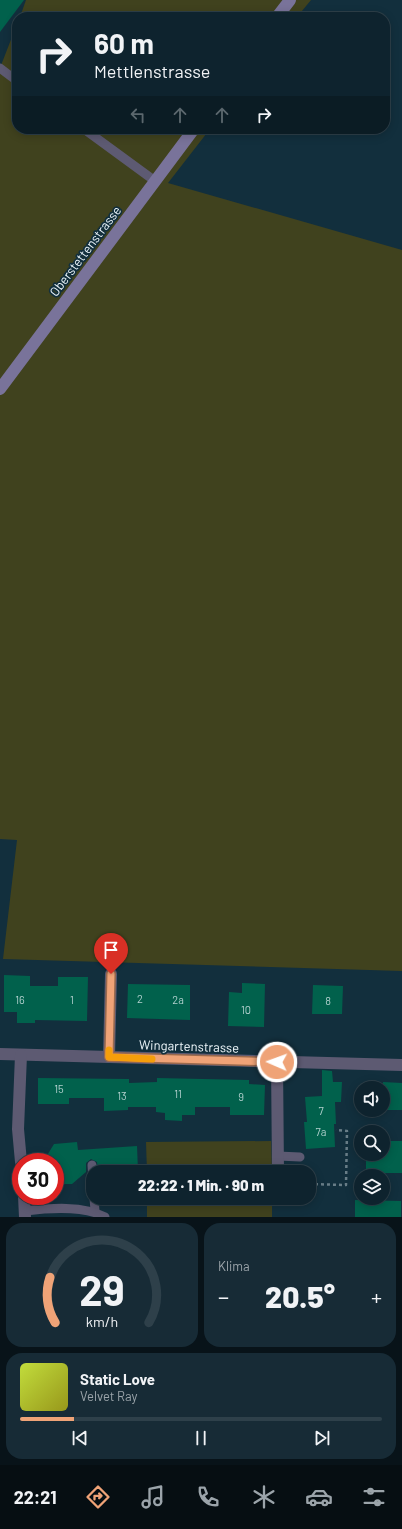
<!DOCTYPE html>
<html lang="de">
<meta charset="utf-8">
<style>
:root{--surface:#0e232e;--page:#172b36;--text:#f1f3f6;--muted:#9ba4aa;--line:#2e404a;--accent:#efa377}
body{margin:0;font-family:Barlow,sans-serif;background:var(--page);color:var(--text);height:100vh;display:flex;flex-direction:column;font-size:15px;white-space:nowrap}
*{box-sizing:border-box;margin:0}
p{font-size:13px;color:var(--muted)}
.icon{flex:none;width:22px;height:22px;fill:none;stroke:currentColor;stroke-width:2;stroke-linecap:round;stroke-linejoin:round}
.map{position:relative;height:1217px;overflow:hidden}
.details{display:flex;flex-direction:column;gap:6px;padding:6px;background:#081319;flex:1}
.details>*{flex:none}
.banner{position:absolute;left:12px;top:12px;width:378px;height:122px;border-radius:16px;box-shadow:0 2px 10px #0003,0 0 0 1px var(--line);background:#0e232e;color:var(--text);overflow:hidden}
.fabs{position:absolute;left:354px;top:1081px;display:grid;gap:8px}
.fabs a{display:grid;place-items:center;width:36px;height:36px;border-radius:50%;background:var(--surface);box-shadow:0 2px 10px #0003,0 0 0 1px var(--line);font-size:20px}
.speed{position:absolute;left:12px;top:1153px;display:flex;gap:8px;font-size:20px;font-weight:700;text-align:center}
.speed>*{display:grid;place-content:center;width:52px;height:52px;border-radius:50%;background:var(--surface);box-shadow:0 2px 10px #0003,0 0 0 1px var(--line);line-height:1}
.speed .limit{border:6px solid #d22;background:#fff;color:#111}
.pin{position:absolute;display:grid;place-items:center;width:34px;height:34px;color:#fff;margin:-41px -17px;border-radius:50% 50% 50% 0;rotate:-45deg;box-shadow:0 0 4px #0007}
.pin .icon{rotate:45deg}
.me{position:absolute;width:44px;margin:-22px;rotate:272deg;stroke-linejoin:round;filter:drop-shadow(0 0 3px #0008)}
.turn{display:flex;align-items:center;gap:14px;height:84px;padding:0 16px;font-size:18px}
.turn .icon{width:52px;height:52px;stroke-width:2.5}
.turn b{display:block;font-size:28px;line-height:34px}
.lanes{display:flex;align-items:center;height:38px;padding:0 16px;background:#0003;justify-content:center;gap:20px;direction:ltr}
.lanes .off{opacity:.35}
.big{font-size:30px;font-weight:800;line-height:1.1}
.details .tile{flex:1;display:flex;flex-direction:column;justify-content:center;gap:6px;min-width:0;padding:0 14px;border-radius:16px;background:var(--page)}
.details .dial{align-items:center;gap:0}
.dial svg{height:104px;overflow:visible;fill:none;stroke:var(--line);stroke-width:7;stroke-linecap:round;text-anchor:middle}
.dial text{fill:var(--text);stroke:none}
.song{display:flex;align-items:center;gap:12px}
.cover{width:48px;height:48px;border-radius:6px;background:linear-gradient(135deg,hsl(70 70% 55%),hsl(60 70% 35%))}
.played{height:4px;border-radius:2px;background:linear-gradient(90deg,var(--accent) 15%,var(--line) 15%)}
.keys{display:flex;justify-content:space-around;direction:ltr}
.heat{display:flex;justify-content:space-between;align-items:center;font-size:22px;direction:ltr}
.details .tiles{flex:1;display:grid;gap:6px;grid-template-columns:1fr 1fr}
.tile:last-child{grid-column:span 2}
.trip{position:absolute;left:86px;top:1165px;width:230px;height:40px;border-radius:16px;background:var(--surface);box-shadow:0 2px 10px #0003,0 0 0 1px var(--line);font-weight:800;line-height:40px;text-align:center}
.dock{display:flex;height:64px;justify-content:space-around;align-items:center;background:#060e12;color:var(--muted)}
.dock .icon{width:28px;height:28px}
.dock .on{color:var(--accent)}
.dock b{font-size:18px;color:var(--text)}
.map>svg:first-child{display:block}
.green{fill:#40421e}
.building{fill:#01614c}
.lines{fill:none;stroke-linecap:round;stroke-linejoin:round}
.path{stroke:#687d87;stroke-width:2.5;stroke-dasharray:3 3;stroke-linecap:butt}
.lane{stroke:#5d5a72;stroke-width:9}
.street{stroke:#5d5a72;stroke-width:12}
.secondary{stroke:#79739a;stroke-width:12}
.route-casing{stroke:#9b6a4d;stroke-width:10}
.route{stroke:#efa377;stroke-width:7}
.slow{stroke:#f59e0b;stroke-width:7}
.labels{text-anchor:middle;dominant-baseline:central;stroke-width:3.5;stroke-linejoin:round;paint-order:stroke}
.number-label{font-size:11px;fill:#b2d1ce}
.street-label{font-size:13px;fill:#edf6fa;stroke:#122f3d}
</style>
<div class="map">
<svg width="402" height="1217" viewBox="0 0 402 1217">
<rect width="100%" height="100%" fill="#122f3d"/>
<!-- green -->
<g class="green">
<path d="M 26,0 L 311,0 L 297,17 L 20,17 Z"/>
<path d="M 17,24 L 17,129 L 210,129 L 168,183 L 402,250 L 402,971 L 3,959 L 17,840 L 0,839 L 0,68 Z"/>
<path d="M 271,1141 L 272,1172 L 147,1172 L 146,1142 Z"/>
<rect x="147" y="1198" width="125" height="19"/>
</g>
<!-- building -->
<g class="building">
<path d="M 0,0 L 24,0 L 0,32 Z"/>
<path d="M 4,975 L 30,976 L 30,986 L 58,986 L 58,977 L 88,977 L 87,1021 L 35,1020 L 35,1023 L 17,1023 L 17,1012 L 4,1012 Z"/>
<path d="M 242,983 L 265,984 L 264,1027 L 228,1026 L 229,992 L 242,993 Z"/>
<path d="M 128,984 L 190,985 L 190,1020 L 127,1018 Z"/>
<path d="M 313,985 L 343,986 L 342,1014 L 312,1014 Z"/>
<path d="M 322,1070 L 332,1071 L 333,1082 L 342,1082 L 341,1102 L 335,1102 L 336,1124 L 334,1124 L 335,1147 L 306,1149 L 304,1122 L 307,1122 L 305,1097 L 322,1096 Z"/>
<path d="M 38,1078 L 129,1079 L 129,1083 L 157,1082 L 157,1078 L 249,1080 L 249,1084 L 265,1085 L 264,1115 L 230,1115 L 230,1107 L 195,1107 L 195,1115 L 182,1115 L 182,1121 L 165,1120 L 165,1113 L 156,1112 L 156,1107 L 128,1107 L 128,1110 L 104,1111 L 104,1098 L 69,1098 L 69,1104 L 38,1104 Z"/>
<path d="M 383,1082 L 402,1083 L 402,1110 L 383,1110 Z"/>
<path d="M 383,1141 L 402,1141 L 402,1173 L 366,1173 L 366,1154 L 383,1154 Z"/>
<path d="M 77,1142 L 78,1150 L 137,1146 L 138,1170 L 98,1172 L 97,1162 L 91,1159 L 86,1163 L 86,1172 L 72,1184 L 55,1184 L 55,1162 L 43,1162 L 54,1144 Z"/>
<path d="M 355,1200 L 401,1201 L 401,1217 L 355,1217 Z"/>
</g>
<g class="lines">
<!-- path -->
<path class="path" d="M 309,1184 L 346,1185 L 347,1131 L 336,1130"/>
<!-- lane -->
<g class="lane">
<path d="M 0,68 L 17,81"/>
<path d="M 84,129 L 155,181"/>
<path d="M 278,1156 L 300,1157"/>
<path d="M 92,1165 L 93,1180"/>
<path d="M 94,1198 L 95,1211"/>
<path d="M 25,1211 C 49,1208 84,1205 105,1217"/>
</g>
<!-- street -->
<g class="street">
<path d="M 0,1054 L 402,1065"/>
<path d="M 21,1055 L 18,1129 L 21,1162"/>
<path d="M 109,1057 L 111,974"/>
<path d="M 277,1062 L 278,1172"/>
<path d="M 24,1196 L 25,1217"/>
</g>
<!-- secondary -->
<g class="secondary">
<path d="M 277,17 L 290,0"/>
<path d="M 0,389 L 194,129"/>
</g>
</g>
<g class="lines">
<!-- route casing -->
<g class="route-casing">
<path id="route" d="M 111,974 L 109,1057 L 277,1062"/>
</g>
<!-- route -->
<use href="#route" class="route"/>
<!-- slow -->
<path class="slow" d="M 109,1050 L 109,1057 L 152,1059"/>
</g>
<g class="labels">
<!-- number labels -->
<g class="number-label">
<text x="140" y="998">2</text>
<text x="20" y="999">16</text>
<text x="72" y="999">1</text>
<text x="178" y="999">2a</text>
<text x="328" y="1000">8</text>
<text x="246" y="1009">10</text>
<text x="59" y="1088">15</text>
<text x="178" y="1093">11</text>
<text x="122" y="1095">13</text>
<text x="241" y="1096">9</text>
<text x="321" y="1110">7</text>
<text x="321" y="1131">7a</text>
</g>
<!-- street labels -->
<g class="street-label">
<text transform="translate(85 251) rotate(-53)">Oberstettenstrasse</text>
<text transform="translate(189 1046) rotate(2)">Wingartenstrasse</text>
</g>
</g>
</svg>
<div class="fabs">
<a><svg class="icon" aria-label="sound" viewBox="0 0 24 24"><path d="M4 9h4l5-4v14l-5-4H4zM17 9q2 3 0 6"/></svg></a>
<a><svg class="icon" aria-label="search" viewBox="0 0 24 24"><circle cx="10" cy="10" r="6"/><path d="M15 15l6 6"/></svg></a>
<a><svg class="icon" aria-label="layers" viewBox="0 0 24 24"><path d="M12 4l9 5-9 5-9-5zM3 14l9 5 9-5"/></svg></a>
</div>
<div class="speed"><div class="limit">30</div></div>
<div class="pin" style="left:111px;top:974px;background:#d93025"><svg class="icon" aria-label="arrive" viewBox="0 0 24 24"><path d="M6 21V4h12l-3 4 3 4H6"/></svg></div>
<svg class="me" style="left:277px;top:1062px" viewBox="-20 -20 40 40"><circle r="17" fill="#efa377" stroke="#fff" stroke-width="3"/><path d="M0-11L8 9 0 5-8 9z" fill="#fff"/></svg>
<div class="trip">22:22 · 1 Min. · 90 m</div>
<div class="banner">
<div class="turn"><svg class="icon" aria-label="right" viewBox="0 0 24 24"><path d="M7 20v-9h11M14 6l5 5-5 5"/></svg><div><b>60 m</b>Mettlenstrasse</div></div>
<div class="lanes"><svg class="icon off" aria-label="left" viewBox="0 0 24 24"><path d="M17 20v-9H6M10 6l-5 5 5 5"/></svg><svg class="icon off" aria-label="ahead" viewBox="0 0 24 24"><path d="M12 20V5M6 11l6-6 6 6"/></svg><svg class="icon off" aria-label="ahead" viewBox="0 0 24 24"><path d="M12 20V5M6 11l6-6 6 6"/></svg><svg class="icon" aria-label="right" viewBox="0 0 24 24"><path d="M7 20v-9h11M14 6l5 5-5 5"/></svg></div>
</div>
</div>
<section class="details">
<div class="tiles">
<div class="tile dial"><svg viewBox="0 0 100 80">
<path d="M14 69A42 42 0 1 1 86 69"/>
<path d="M14 69A42 42 0 0 1 10 34" stroke="#efa377"/>
<text x="50" y="56" font-size="32" font-weight="700">29</text>
<text x="50" y="72" font-size="11">km/h</text>
</svg></div>
<div class="tile"><p>Klima</p>
<div class="heat"><a>−</a><b class="big">20.5°</b><a>+</a></div>
</div>
<div class="tile">
<div class="song"><i class="cover"></i><div><b>Static Love</b><p>Velvet Ray</p></div></div>
<div class="played"></div>
<div class="keys"><svg class="icon" aria-label="previous" viewBox="0 0 24 24"><path d="M18 5L8 12l10 7zM5 5v14"/></svg><svg class="icon" aria-label="pause" viewBox="0 0 24 24"><path d="M8 5v14M16 5v14"/></svg><svg class="icon" aria-label="next" viewBox="0 0 24 24"><path d="M6 5l10 7-10 7zM19 5v14"/></svg></div>
</div>
</div>
</section>
<nav class="dock">
<b>22:21</b>
<svg class="icon on" aria-label="directions" viewBox="0 0 24 24"><path d="M12 3l9 9-9 9-9-9zM9 14v-3h6M13 9l2 2-2 2"/></svg>
<svg class="icon" aria-label="music" viewBox="0 0 24 24"><path d="M9 18V5l10-2v13"/><circle cx="6" cy="18" r="3"/><circle cx="16" cy="16" r="3"/></svg>
<svg class="icon" aria-label="phone" viewBox="0 0 24 24"><path d="M5 4h4l2 5-3 2q2 4 5 5l2-3 5 2v4C11 20 4 13 5 4z"/></svg>
<svg class="icon" aria-label="climate" viewBox="0 0 24 24"><path d="M12 3v18M4 7l16 10M4 17L20 7"/></svg>
<svg class="icon" aria-label="car" viewBox="0 0 24 24"><path d="M5 17H2v-5l4-1 3-4h7l3 4 3 1v5h-3M9 17h6M6 11h13"/><circle cx="7" cy="17" r="2"/><circle cx="17" cy="17" r="2"/></svg>
<svg class="icon" aria-label="filters" viewBox="0 0 24 24"><path d="M4 7h16M4 17h16"/><circle cx="9" cy="7" r="2"/><circle cx="15" cy="17" r="2"/></svg>
</nav>
